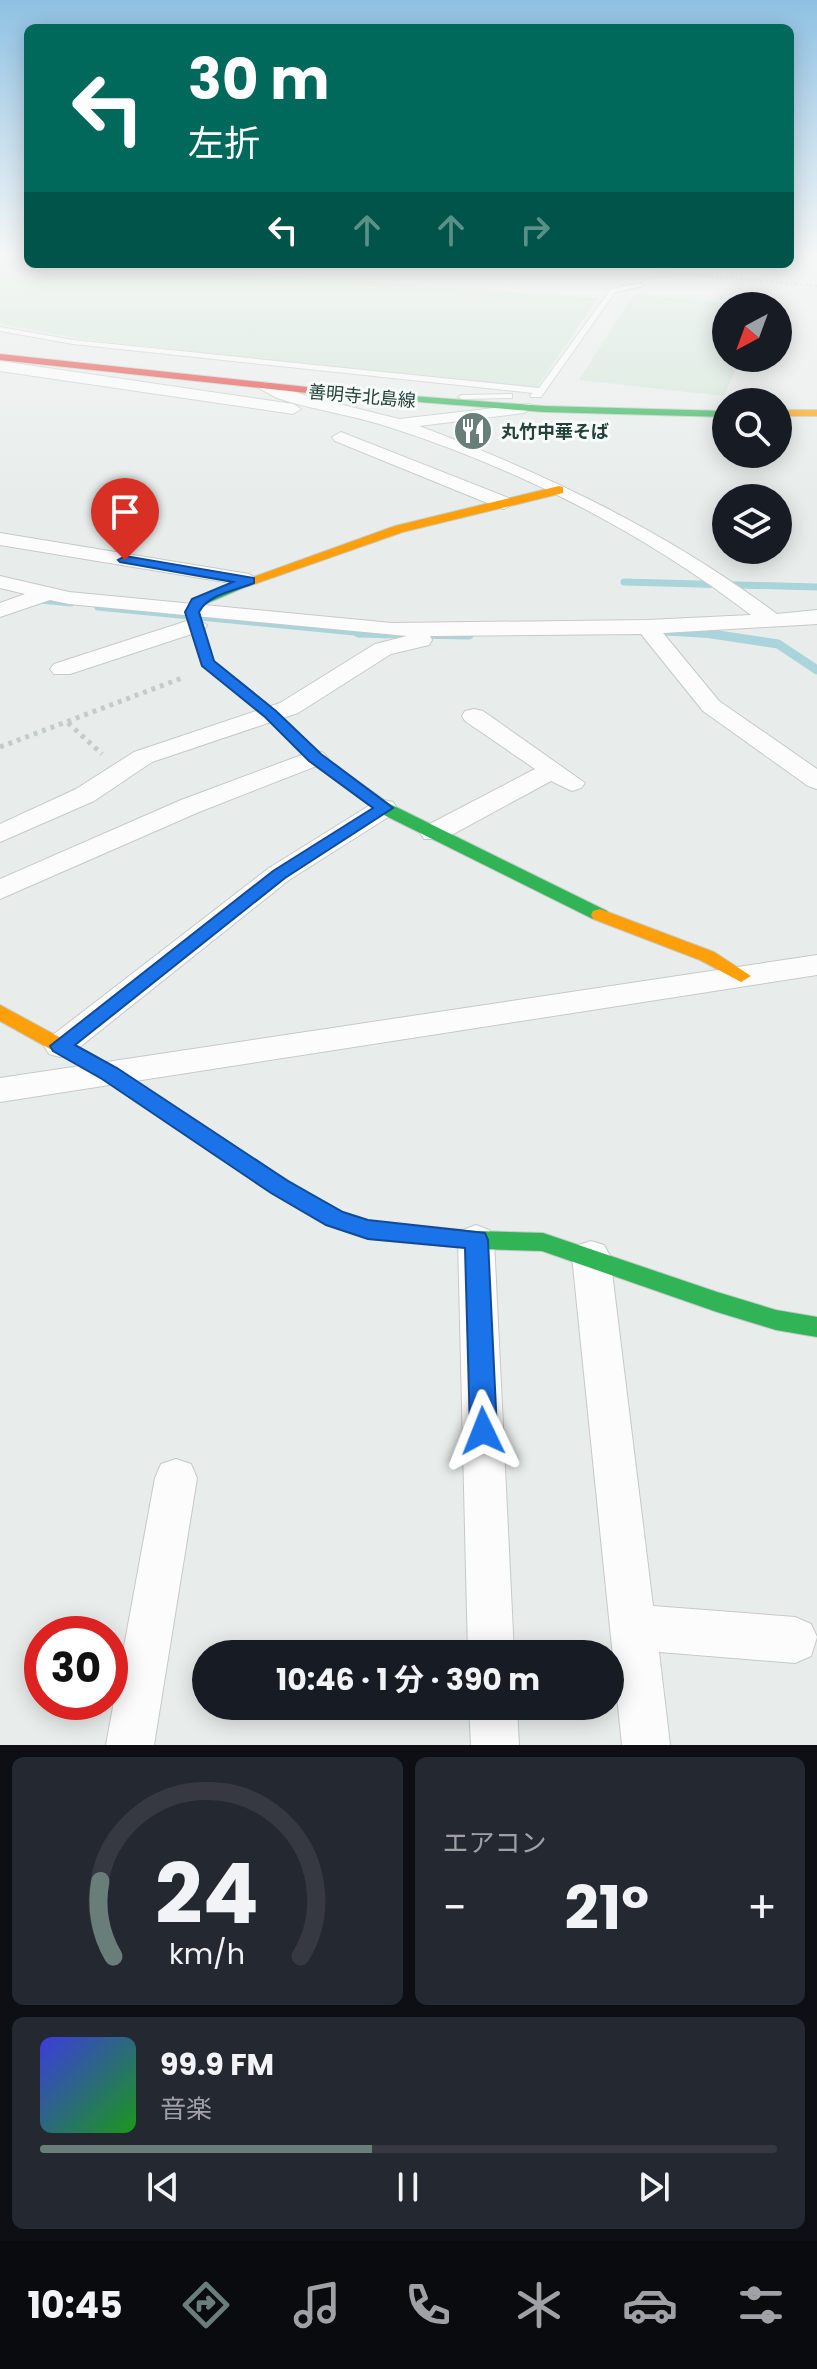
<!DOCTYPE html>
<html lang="ja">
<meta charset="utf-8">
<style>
:root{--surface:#171b24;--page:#242831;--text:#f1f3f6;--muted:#9ea1a6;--line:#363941;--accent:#697e78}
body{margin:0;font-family:Poppins,"Noto Sans JP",sans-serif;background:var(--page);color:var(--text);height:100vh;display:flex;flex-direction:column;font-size:30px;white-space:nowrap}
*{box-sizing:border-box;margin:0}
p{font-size:26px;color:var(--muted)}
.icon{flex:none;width:44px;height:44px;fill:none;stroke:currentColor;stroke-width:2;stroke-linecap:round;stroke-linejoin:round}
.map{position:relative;height:1745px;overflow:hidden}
.side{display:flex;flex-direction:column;gap:12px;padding:12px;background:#0d0f14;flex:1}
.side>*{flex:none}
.guide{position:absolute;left:24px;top:24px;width:770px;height:244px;border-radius:12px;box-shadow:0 4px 20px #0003;background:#00695c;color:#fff;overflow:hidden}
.needle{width:52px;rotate:221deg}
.fabs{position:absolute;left:712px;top:292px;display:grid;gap:16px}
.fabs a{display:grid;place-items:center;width:80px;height:80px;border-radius:50%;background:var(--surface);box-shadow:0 4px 20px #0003;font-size:40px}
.speed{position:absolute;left:24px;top:1616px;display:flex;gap:16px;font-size:40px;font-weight:700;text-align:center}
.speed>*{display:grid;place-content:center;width:104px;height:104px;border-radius:50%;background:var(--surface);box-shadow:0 4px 20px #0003;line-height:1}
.speed .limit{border:12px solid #d22;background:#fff;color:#111}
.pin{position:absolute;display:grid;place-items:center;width:68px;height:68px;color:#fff;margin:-82px -34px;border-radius:50% 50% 50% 0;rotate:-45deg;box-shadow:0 0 8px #0007}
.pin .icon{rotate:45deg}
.me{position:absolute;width:88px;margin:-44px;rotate:358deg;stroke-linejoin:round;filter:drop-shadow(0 0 6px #0008)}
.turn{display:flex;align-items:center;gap:28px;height:168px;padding:0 32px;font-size:36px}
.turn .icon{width:104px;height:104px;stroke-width:2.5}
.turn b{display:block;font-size:56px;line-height:68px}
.lanes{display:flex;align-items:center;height:76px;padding:0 32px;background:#0003;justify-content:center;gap:40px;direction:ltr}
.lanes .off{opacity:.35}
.big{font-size:60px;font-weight:700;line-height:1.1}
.side .tile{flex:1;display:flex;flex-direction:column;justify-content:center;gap:12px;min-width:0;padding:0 28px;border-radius:12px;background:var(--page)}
.side .dial{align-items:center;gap:0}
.dial svg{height:208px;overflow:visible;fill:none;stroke:var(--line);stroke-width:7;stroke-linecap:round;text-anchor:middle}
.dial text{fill:var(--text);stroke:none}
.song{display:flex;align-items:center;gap:24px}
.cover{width:96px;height:96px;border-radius:12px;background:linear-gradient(135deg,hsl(240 70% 55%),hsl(120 70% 35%))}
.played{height:8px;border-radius:4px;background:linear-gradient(90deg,var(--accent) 45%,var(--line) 45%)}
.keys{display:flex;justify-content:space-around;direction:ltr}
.heat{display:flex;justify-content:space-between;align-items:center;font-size:44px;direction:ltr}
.side .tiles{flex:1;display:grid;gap:12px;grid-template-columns:1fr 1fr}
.tile:last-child{grid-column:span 2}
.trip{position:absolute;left:192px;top:1640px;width:432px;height:80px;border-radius:40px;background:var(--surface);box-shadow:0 4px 20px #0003;font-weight:700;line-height:80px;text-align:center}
.dock{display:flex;height:128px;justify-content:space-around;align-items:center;background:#090b0e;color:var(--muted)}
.dock .icon{width:56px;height:56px}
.dock .selected{color:var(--accent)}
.dock b{font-size:36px;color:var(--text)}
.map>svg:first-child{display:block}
.green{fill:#d1e6d8}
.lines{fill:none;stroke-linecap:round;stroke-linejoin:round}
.stream-far1{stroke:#a9d4db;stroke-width:7}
.stream{stroke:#a9d4db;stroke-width:9}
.lane-casing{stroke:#c5cac8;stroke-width:2}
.street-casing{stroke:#c5cac8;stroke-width:2}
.fast-casing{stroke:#c3cbc8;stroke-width:2}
.slow-casing{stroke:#c3cbc8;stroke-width:2}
.jam-casing{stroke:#c3cbc8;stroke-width:2}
.path-far1{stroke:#c3ccca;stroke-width:3;stroke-dasharray:2 3;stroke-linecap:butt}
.path{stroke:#c3ccca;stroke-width:5;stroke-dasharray:4 5;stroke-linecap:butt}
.lane{fill:#fcfcfc;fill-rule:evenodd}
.street{fill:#fcfcfc;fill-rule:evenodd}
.fast{fill:#30b455;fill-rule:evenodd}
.slow{fill:#ff9f0a;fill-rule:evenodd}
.jam{fill:#e5322d;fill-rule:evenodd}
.route{fill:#1a73e8;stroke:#114b97;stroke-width:2}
.labels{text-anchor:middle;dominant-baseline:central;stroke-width:6;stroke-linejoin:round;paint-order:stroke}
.far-street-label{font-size:18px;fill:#24423a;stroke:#f7fbf9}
.far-poi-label{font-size:18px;font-weight:bold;fill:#24423a;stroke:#f7fbf9;text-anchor:start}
</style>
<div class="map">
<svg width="817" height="1745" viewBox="0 0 817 1745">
<rect width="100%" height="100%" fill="#e8edeb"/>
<!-- green -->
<g class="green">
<path d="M 0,255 L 28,255 L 28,264 L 200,264 L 191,269 L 598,298 L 536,389 L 81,339 L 0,324 Z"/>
<path d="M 634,294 L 754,306 L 726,306 L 726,358 L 741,358 L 724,396 L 579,380 Z"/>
</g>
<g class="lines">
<!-- stream-far1 -->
<g class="stream-far1">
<path d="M 624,582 L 817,587"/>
<path d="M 41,600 L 71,603"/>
<path d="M 98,607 L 385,635"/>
<path d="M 665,632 L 718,635"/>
</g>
<!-- stream -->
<g class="stream">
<path d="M 358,633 L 469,635"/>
<path d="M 705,633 L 778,644 L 817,670"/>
</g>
<!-- lane casing -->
<g class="lane-casing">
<g id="lane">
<path d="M 641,283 L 643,286 L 615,292 L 541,397 L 531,397 L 530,395 L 533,393 L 73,344 L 0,331 L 0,327 L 73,340 L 539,388 L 611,289 Z"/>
<path d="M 509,394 L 512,394 L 512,398 L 462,399 L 458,397 L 462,395 Z"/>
</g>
</g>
<!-- street casing -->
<g class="street-casing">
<g id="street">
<path d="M 0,361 L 293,404 L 301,409 L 293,414 L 0,371 Z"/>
<path d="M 265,382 L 307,396 L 399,419 L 530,404 L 532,408 L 524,413 L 419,426 C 547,474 667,532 777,614 L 817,610 L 817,624 L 663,633 L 719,701 L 817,769 L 817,789 L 808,786 L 703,711 L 641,634 L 430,636 L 432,640 L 429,645 L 391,654 L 298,713 L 152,762 L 94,801 L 0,842 L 0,824 L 76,789 L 134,752 L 280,703 L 375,644 L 407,636 L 69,604 L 50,600 L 0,617 L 0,603 L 25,594 L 0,588 L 0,576 L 69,592 L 392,623 L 647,620 L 751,615 C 644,533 518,468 389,427 C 352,415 314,410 277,398 L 257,387 Z"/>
<path d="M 341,432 L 511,499 L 514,503 L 504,509 L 497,507 L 335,441 L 332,437 Z"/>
<path d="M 0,533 L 249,574 L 259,580 L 249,586 L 0,545 Z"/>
<path d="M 196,618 L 207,625 L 204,630 L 70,674 L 54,674 L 50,669 L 54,664 Z"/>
<path d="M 474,709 L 483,711 L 585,783 L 581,788 L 572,791 L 551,781 L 444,839 L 424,839 L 420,833 L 424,827 L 535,769 L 465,721 L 462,716 L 465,711 Z"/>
<path d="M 315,750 L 324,753 L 328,758 L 324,763 L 199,812 L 0,899 L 0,879 L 181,800 Z"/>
<path d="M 384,800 L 393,802 L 397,808 L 393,814 L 289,880 L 71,1054 L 60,1057 L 49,1054 L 44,1046 L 49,1038 L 269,868 L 375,802 Z"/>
<path d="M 817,955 L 817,975 L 0,1102 L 0,1078 Z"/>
<path d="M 476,1225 L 489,1230 L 494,1240 L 514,1654 L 468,1654 L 458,1240 L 463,1230 Z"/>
<path d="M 591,1241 L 604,1245 L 610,1256 L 653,1606 L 795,1617 L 811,1624 L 817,1637 L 811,1656 L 795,1663 L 659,1652 L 670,1745 L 622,1745 L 572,1256 L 578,1245 Z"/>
<path d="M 176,1459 L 191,1464 L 197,1478 L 154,1745 L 106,1745 L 155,1478 L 161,1464 Z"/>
<path d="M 469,1706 L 517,1706 L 519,1745 L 471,1745 Z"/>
</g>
</g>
<!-- fast casing -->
<g class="fast-casing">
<g id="fast">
<path d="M 335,390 L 544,406 L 726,411 L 726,417 L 544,412 L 331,395 L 331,391 Z"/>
<path d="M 238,581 L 245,585 L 243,588 L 203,605 L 199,612 L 214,661 L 276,711 L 321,755 L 390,804 L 607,911 L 609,915 L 607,919 L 593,919 L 378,812 L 309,761 L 266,717 L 202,666 L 185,612 L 192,599 Z"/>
<path d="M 224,1142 L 343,1213 L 368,1221 L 476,1231 L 543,1233 L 717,1292 L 776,1310 L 817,1317 L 817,1337 L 776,1330 L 717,1312 L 542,1251 L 476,1249 L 368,1239 L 327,1225 L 216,1156 L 213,1150 L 216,1144 Z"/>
</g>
</g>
<!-- slow casing -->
<g class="slow-casing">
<g id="slow">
<rect x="778" y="410" width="39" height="6"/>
<path d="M 559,486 L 563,487 L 563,493 L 403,532 L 243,588 L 238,589 L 231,585 L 395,526 Z"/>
<path d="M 600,909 L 714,952 L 751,976 L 741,982 L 700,960 L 593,919 L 591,915 L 593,911 Z"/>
<path d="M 0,1005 L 116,1068 L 232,1144 L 235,1150 L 232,1156 L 224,1158 L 216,1156 L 102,1078 L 0,1021 Z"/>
</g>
</g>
<!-- jam casing -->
<g class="jam-casing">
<path id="jam" d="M 0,354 L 335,390 L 340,393 L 335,396 L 0,360 Z"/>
</g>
<!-- path-far1 -->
<g class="path-far1">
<path d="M 570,264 L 621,269"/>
<path d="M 651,271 L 817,286"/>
</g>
<!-- path -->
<g class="path">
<path d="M 68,723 L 102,754"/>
<path d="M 0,747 L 182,678"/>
</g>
<!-- lane -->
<use href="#lane" class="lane"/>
<!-- street -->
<use href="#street" class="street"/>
<!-- fast -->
<use href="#fast" class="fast"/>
<!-- slow -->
<use href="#slow" class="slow"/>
<!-- jam -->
<use href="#jam" class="jam"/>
</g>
<!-- sky -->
<linearGradient id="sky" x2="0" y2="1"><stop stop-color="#8fc1e3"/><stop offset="0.51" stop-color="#f5f7f6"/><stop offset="1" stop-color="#f5f7f6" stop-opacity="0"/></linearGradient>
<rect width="817" height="499" fill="url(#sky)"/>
<!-- route -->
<path class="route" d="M 125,556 L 254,578 L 254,583 C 237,590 208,594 199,612 L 214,661 L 276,711 L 321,754 L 393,808 L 285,878 L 75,1045 L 117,1068 L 288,1181 L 343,1212 L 368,1220 L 485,1233 L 488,1240 L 497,1431 L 493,1439 L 483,1443 L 474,1439 L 470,1431 L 465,1248 L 368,1239 L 326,1225 L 271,1193 L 102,1079 L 53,1051 L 50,1046 L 273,871 L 373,808 L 309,761 L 265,717 L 202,666 L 185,612 L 192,599 L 233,582 L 120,562 L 118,560 Z"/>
<!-- icons -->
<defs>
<g id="restaurant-disc" transform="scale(2)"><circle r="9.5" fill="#697e78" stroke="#f7fbf9"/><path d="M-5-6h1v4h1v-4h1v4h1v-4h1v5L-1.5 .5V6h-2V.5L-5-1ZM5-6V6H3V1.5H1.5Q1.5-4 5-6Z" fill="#fff"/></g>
</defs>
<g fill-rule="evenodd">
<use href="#restaurant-disc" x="473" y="431"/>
</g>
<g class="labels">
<!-- far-street labels -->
<g class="far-street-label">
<text transform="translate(362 396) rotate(5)">善明寺北島線</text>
</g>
<!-- far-poi labels -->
<g class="far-poi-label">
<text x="501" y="431">丸竹中華そば</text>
</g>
</g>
</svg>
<div class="fabs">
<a><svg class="needle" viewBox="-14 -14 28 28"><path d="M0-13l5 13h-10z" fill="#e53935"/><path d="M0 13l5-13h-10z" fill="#9ea1a6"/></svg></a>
<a><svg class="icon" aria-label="search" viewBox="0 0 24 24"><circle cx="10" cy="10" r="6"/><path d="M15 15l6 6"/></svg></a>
<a><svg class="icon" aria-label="layers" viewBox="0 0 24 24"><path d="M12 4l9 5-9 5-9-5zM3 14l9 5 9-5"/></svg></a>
</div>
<div class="speed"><div class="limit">30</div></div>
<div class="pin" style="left:125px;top:560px;background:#d93025"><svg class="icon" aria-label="arrive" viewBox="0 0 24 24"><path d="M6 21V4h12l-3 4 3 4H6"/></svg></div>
<svg class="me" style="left:483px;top:1431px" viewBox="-20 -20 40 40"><path d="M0-17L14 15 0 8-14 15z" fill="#1a73e8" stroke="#fff" stroke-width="4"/></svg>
<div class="trip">10:46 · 1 分 · 390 m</div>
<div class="guide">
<div class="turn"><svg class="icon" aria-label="left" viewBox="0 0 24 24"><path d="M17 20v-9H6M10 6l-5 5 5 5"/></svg><div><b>30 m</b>左折</div></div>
<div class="lanes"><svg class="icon" aria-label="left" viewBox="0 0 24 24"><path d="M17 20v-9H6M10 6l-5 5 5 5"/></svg><svg class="icon off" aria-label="ahead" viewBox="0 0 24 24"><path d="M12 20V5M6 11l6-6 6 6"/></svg><svg class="icon off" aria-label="ahead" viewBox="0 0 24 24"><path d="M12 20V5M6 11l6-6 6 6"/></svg><svg class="icon off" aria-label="right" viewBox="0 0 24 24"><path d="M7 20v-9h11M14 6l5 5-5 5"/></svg></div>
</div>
</div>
<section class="side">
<div class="tiles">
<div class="tile dial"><svg viewBox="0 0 100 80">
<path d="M14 69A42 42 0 1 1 86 69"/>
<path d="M14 69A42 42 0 0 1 9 40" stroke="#697e78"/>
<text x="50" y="56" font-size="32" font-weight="700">24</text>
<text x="50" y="72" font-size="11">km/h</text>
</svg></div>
<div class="tile"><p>エアコン</p>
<div class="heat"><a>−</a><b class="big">21°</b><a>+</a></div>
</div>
<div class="tile">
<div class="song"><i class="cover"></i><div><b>99.9 FM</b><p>音楽</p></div></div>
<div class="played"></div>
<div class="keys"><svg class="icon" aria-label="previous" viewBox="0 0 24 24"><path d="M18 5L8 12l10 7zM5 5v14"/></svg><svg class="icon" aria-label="pause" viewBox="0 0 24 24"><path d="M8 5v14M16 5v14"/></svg><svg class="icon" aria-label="next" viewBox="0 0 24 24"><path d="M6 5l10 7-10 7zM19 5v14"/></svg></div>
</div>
</div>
</section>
<nav class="dock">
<b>10:45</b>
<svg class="icon selected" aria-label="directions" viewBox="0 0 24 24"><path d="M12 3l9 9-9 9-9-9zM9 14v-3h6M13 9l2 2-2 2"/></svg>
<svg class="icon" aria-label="music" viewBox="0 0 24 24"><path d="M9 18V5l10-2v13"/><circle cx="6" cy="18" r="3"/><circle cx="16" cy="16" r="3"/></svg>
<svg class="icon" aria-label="phone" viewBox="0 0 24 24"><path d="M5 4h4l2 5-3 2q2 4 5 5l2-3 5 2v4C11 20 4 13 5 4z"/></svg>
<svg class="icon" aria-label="climate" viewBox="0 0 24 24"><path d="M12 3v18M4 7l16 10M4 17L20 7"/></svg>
<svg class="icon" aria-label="car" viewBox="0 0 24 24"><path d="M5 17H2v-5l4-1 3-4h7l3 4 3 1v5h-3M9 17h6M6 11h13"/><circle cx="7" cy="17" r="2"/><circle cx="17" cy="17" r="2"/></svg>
<svg class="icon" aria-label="filters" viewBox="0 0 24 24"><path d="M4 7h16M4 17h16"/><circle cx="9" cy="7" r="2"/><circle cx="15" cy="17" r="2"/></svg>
</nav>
